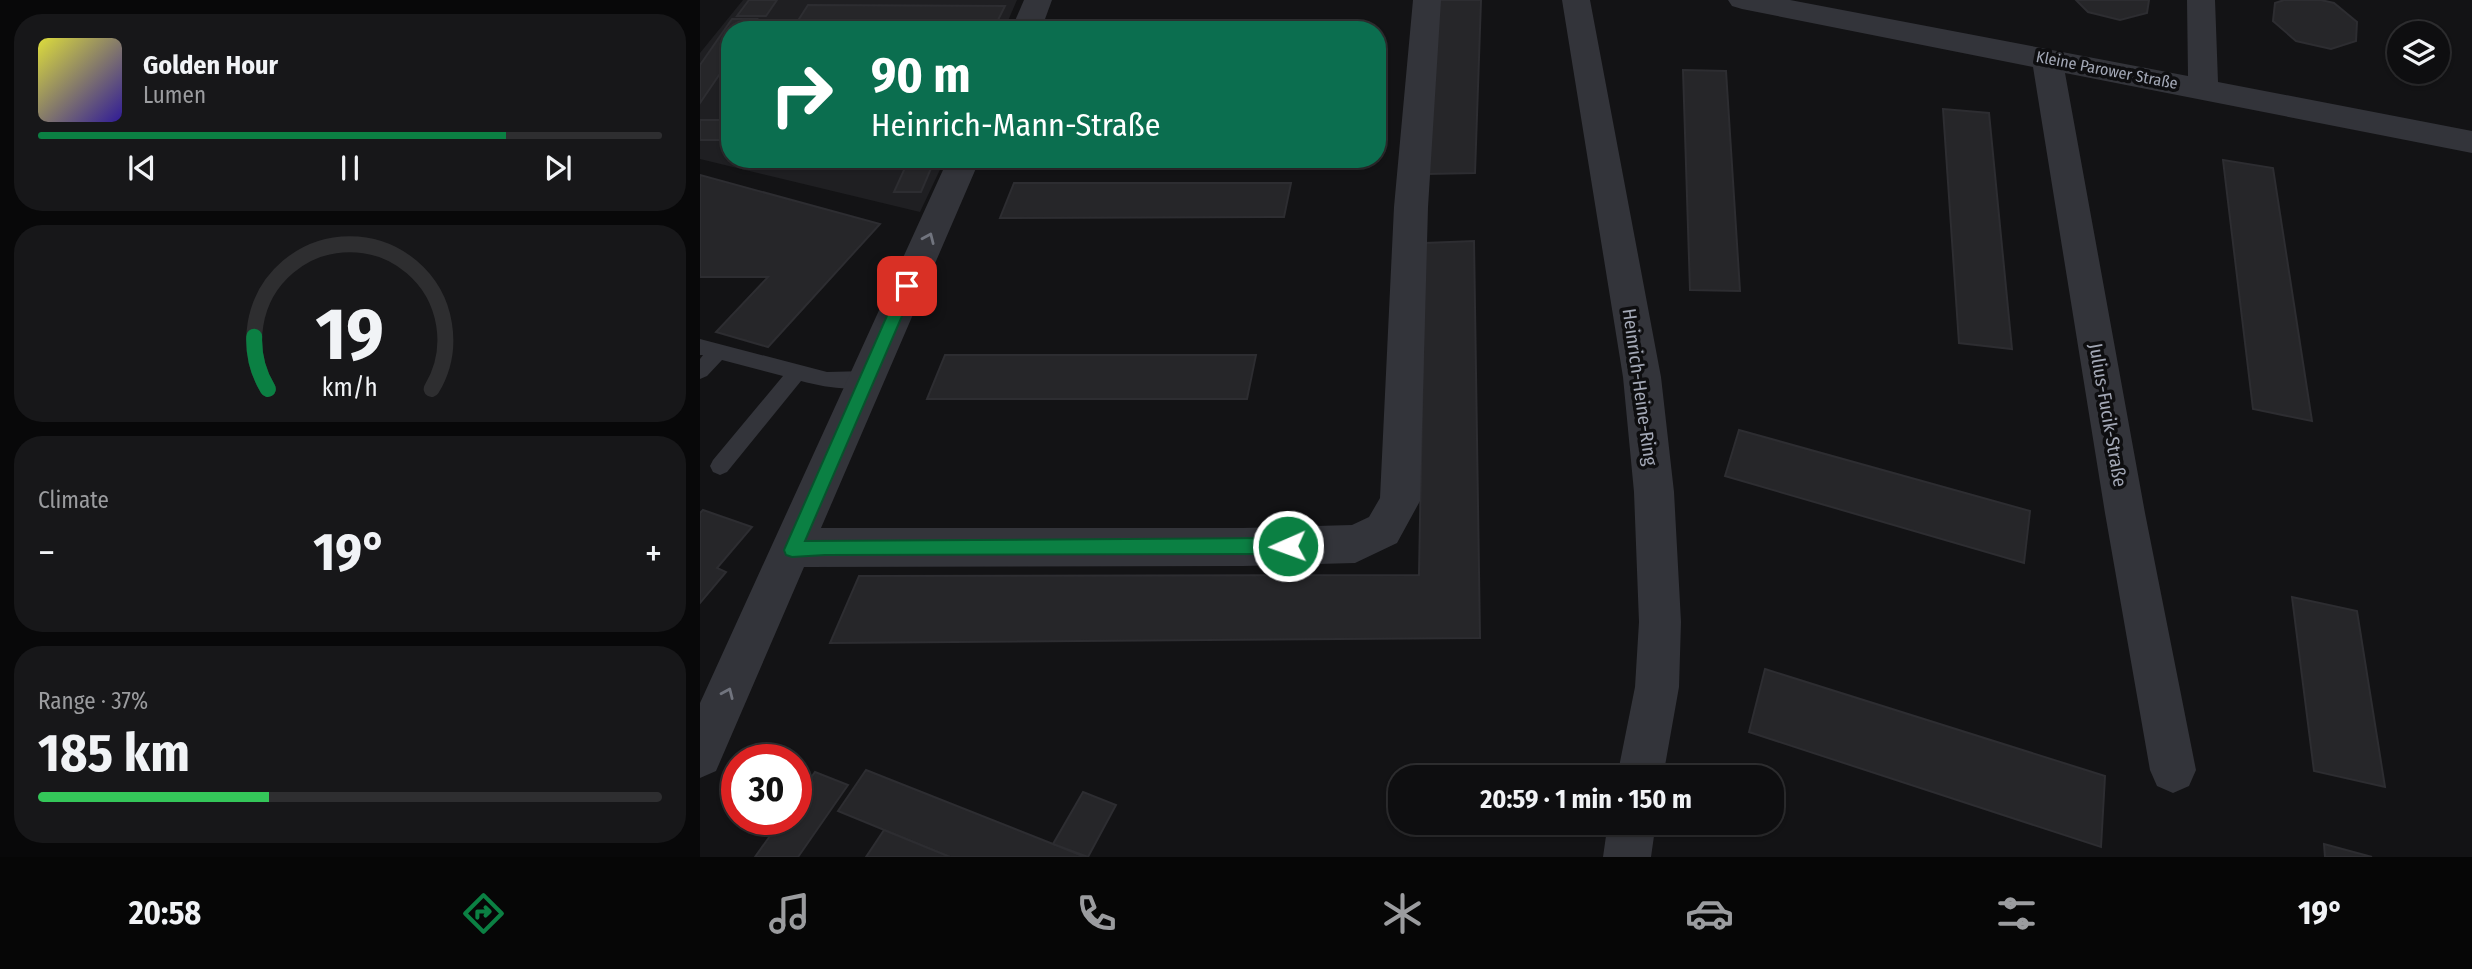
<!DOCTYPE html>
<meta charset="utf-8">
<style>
:root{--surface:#0e0e10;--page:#171719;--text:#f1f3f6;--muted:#9b9c9f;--line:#2e2e30;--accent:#0b8043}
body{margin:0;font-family:"Fira Sans Condensed",sans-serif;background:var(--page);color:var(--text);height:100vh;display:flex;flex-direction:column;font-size:26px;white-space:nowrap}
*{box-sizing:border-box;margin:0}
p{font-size:23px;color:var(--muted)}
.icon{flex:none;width:38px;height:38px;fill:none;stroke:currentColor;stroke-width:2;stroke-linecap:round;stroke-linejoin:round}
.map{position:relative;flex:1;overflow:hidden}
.details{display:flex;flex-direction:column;gap:14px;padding:14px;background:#080809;width:700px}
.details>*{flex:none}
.hud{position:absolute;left:21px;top:21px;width:665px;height:147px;border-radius:28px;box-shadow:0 2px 5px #0004,0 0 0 2px var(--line);background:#0b6e4f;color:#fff;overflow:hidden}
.tools{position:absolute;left:1687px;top:21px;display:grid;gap:14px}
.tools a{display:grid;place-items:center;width:63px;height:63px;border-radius:50%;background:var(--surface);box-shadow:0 2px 5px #0004,0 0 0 2px var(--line);font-size:35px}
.speed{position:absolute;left:21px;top:744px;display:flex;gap:14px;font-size:35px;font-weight:700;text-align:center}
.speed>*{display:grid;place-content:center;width:91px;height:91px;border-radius:50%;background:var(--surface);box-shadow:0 2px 5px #0004,0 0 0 2px var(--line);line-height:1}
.speed .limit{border:10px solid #d22;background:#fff;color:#111}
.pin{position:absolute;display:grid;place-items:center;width:60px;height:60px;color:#fff;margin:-30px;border-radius:14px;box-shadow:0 4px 10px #0006}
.me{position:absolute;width:77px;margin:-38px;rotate:268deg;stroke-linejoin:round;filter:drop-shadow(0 0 5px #0008)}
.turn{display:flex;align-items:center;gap:24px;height:147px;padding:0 35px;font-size:32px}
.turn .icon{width:91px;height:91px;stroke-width:2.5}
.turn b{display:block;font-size:49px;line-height:60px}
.big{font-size:52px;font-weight:700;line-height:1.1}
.details .widget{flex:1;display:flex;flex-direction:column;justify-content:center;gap:10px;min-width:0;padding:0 24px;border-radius:28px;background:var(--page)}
.details .dial{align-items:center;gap:0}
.dial svg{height:182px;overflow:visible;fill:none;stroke:var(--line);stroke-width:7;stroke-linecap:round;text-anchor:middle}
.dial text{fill:var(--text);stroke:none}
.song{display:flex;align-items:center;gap:21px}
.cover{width:84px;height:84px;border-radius:10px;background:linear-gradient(135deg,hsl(60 70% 55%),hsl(250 70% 35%))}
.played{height:7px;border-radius:4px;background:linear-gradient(90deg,var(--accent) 75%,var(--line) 75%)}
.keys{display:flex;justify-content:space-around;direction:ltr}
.heat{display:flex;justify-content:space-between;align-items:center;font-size:38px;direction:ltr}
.charge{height:10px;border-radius:5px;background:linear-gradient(90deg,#34c759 37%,var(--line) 0)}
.trip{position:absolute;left:688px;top:765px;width:396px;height:70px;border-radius:28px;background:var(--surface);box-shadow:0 2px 5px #0004,0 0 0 2px var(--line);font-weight:700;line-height:70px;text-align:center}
.dock{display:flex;height:112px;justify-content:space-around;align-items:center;background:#060606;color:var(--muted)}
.dock .icon{width:49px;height:49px}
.dock .current{color:var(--accent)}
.dock b{font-size:32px;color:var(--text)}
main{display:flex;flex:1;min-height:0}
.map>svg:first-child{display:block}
.built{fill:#1f1f22}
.building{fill:#262629;stroke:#2d2d31;stroke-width:2}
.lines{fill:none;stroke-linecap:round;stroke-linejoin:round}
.lane{fill:#33343a;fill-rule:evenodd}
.street{fill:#33343a;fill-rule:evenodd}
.oneway{stroke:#71747e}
.route{fill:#0b8043;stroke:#07532c;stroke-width:2}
.labels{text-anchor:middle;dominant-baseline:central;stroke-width:7;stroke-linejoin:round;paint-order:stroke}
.far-street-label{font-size:16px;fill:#a3a8b6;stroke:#0e0e10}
.street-label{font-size:19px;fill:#a3a8b6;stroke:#0e0e10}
</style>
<main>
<section class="details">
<div class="widget">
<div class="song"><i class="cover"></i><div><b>Golden Hour</b><p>Lumen</p></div></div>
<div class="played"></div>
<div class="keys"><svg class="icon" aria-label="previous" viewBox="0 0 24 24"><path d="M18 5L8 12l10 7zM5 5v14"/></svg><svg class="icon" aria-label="pause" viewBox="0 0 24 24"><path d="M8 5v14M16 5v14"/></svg><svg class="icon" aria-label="next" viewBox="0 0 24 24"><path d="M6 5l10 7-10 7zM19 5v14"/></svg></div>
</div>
<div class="widget dial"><svg viewBox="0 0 100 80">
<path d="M14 69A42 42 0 1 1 86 69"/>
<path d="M14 69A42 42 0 0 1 8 46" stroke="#0b8043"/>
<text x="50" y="56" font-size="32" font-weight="700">19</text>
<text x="50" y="72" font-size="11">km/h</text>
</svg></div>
<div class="widget"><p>Climate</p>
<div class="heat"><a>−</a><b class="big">19°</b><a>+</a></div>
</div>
<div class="widget"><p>Range · 37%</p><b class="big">185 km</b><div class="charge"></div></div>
</section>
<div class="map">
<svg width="1772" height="857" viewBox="0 0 1772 857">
<rect width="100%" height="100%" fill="#131315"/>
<!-- built -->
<path class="built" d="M 43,0 L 317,0 L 304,30 L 30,30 L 30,159 L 245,159 L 220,212 L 0,159 L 0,53 Z"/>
<!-- building -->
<g class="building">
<path d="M 49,0 L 77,0 L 66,16 L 37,16 Z"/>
<path d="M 739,0 L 781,0 L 775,173 L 727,174 Z"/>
<path d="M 1376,0 L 1449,0 L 1447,13 L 1420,20 L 1388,12 Z"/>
<path d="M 1584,0 L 1621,0 L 1634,3 L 1657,22 L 1656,41 L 1631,49 L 1596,41 L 1573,21 L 1575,3 Z"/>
<path d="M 108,5 L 305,6 L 293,30 L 92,30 Z"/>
<path d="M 32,19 L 57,19 L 50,30 L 30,30 L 30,59 L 0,103 L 0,65 Z"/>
<path d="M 983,70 L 1026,71 L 1040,291 L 990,290 Z"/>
<path d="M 1243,109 L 1289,113 L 1312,349 L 1259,343 Z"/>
<rect x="0" y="120" width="30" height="20"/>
<path d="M 209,159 L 235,159 L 221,192 L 194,192 Z"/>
<path d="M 1523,160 L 1573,168 L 1612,421 L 1553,409 Z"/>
<path d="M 0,175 L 180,224 L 68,347 L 16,332 L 68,277 L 0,277 Z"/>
<path d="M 314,183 L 591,183 L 584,217 L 300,218 Z"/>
<path d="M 774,241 L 780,638 L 130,643 L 159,576 L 719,575 L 725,243 Z"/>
<path d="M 245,355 L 556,355 L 547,399 L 227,399 Z"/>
<path d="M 1039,430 L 1330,511 L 1324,563 L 1025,476 Z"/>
<path d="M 3,510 L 52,527 L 17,568 L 26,572 L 0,603 L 0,513 Z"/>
<path d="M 1592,597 L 1657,611 L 1685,787 L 1614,771 Z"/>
<path d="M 1065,669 L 1405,776 L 1401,847 L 1049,732 Z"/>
<path d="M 166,770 L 353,844 L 385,857 L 250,857 L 138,811 Z"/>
<path d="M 115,772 L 148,785 L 98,857 L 55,857 L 82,819 L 96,819 L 96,799 Z"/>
<path d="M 383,792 L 416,805 L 388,857 L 353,844 Z"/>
<path d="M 184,830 L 250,857 L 166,857 Z"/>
<path d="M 1624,844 L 1672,857 L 1625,857 Z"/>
</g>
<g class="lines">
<!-- lane -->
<path class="lane" d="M 0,339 L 127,372 L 166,371 L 173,373 L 175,379 L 173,385 C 150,392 124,387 101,381 L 27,472 L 20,475 L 13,472 L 10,466 L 13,460 L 83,376 L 22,360 L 7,376 L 0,379 L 0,359 L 3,355 L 0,355 Z"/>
<!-- street -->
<g class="street">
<path d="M 324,0 L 352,0 L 341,30 L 311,30 Z"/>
<path d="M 713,0 L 741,0 L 728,207 L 720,501 L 697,543 L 655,563 L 543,566 L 104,567 L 16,771 L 0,778 L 0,703 L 248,159 L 280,159 L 121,528 L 543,528 L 652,525 L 669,517 L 680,498 L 694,207 Z"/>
<path d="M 862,0 L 890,0 L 961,377 L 974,492 L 981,622 L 979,687 L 963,777 L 917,777 L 935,687 L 939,622 L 934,492 L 923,377 Z"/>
<path d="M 1028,0 L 1090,0 L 1488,76 L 1487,0 L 1515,0 L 1518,82 L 1772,131 L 1772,153 L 1365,73 L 1445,513 L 1496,770 L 1489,786 L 1473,793 L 1457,786 L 1450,770 L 1405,513 L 1333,67 L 1042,9 L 1032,6 Z"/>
<path d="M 908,822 L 956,822 L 951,857 L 903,857 Z"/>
</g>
</g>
<!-- one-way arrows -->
<defs><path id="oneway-chevron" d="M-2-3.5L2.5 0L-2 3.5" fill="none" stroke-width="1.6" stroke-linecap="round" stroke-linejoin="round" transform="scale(1.75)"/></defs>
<g class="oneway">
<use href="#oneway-chevron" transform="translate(229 238) rotate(-66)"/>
<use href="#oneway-chevron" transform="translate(28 693) rotate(-66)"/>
</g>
<!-- route -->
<path class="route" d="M 207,280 L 215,286 L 105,541 L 588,538 L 594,540 L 596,546 L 594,551 L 588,554 L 125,555 L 92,557 L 86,555 L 84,550 L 200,286 Z"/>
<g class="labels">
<!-- far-street labels -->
<g class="far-street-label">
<text transform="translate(1407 70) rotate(11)">Kleine Parower Straße</text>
</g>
<!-- street labels -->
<g class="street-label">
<text transform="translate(940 387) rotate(82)">Heinrich-Heine-Ring</text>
<text transform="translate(1408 415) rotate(80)">Julius-Fucik-Straße</text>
</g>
</g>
</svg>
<div class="tools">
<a><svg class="icon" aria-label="layers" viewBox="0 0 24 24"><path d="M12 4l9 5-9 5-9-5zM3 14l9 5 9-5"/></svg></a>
</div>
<div class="speed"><div class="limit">30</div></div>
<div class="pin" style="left:207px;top:286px;background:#d93025"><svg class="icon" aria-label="arrive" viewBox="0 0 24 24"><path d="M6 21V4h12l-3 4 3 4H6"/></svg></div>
<svg class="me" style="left:588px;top:546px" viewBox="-20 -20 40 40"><circle r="17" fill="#0b8043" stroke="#fff" stroke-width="3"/><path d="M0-11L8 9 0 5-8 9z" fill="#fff"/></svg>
<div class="trip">20:59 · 1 min · 150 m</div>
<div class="hud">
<div class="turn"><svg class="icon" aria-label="right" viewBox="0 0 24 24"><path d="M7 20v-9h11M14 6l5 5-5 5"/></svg><div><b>90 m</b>Heinrich-Mann-Straße</div></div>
</div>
</div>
</main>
<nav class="dock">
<b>20:58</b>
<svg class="icon current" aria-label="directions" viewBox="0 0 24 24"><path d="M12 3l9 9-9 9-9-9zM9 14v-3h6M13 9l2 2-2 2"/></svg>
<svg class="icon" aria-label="music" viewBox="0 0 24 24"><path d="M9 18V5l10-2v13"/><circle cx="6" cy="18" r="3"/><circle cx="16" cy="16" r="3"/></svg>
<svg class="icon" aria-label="phone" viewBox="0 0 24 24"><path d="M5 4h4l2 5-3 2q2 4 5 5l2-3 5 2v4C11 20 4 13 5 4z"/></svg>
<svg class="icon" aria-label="climate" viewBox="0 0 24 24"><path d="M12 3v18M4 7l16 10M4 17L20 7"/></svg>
<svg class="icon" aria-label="car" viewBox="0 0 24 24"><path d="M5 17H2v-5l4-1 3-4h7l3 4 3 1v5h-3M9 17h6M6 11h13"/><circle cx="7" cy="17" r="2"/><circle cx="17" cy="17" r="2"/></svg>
<svg class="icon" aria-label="filters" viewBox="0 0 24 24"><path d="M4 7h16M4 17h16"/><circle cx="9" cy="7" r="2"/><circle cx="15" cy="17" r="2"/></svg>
<b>19°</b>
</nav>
